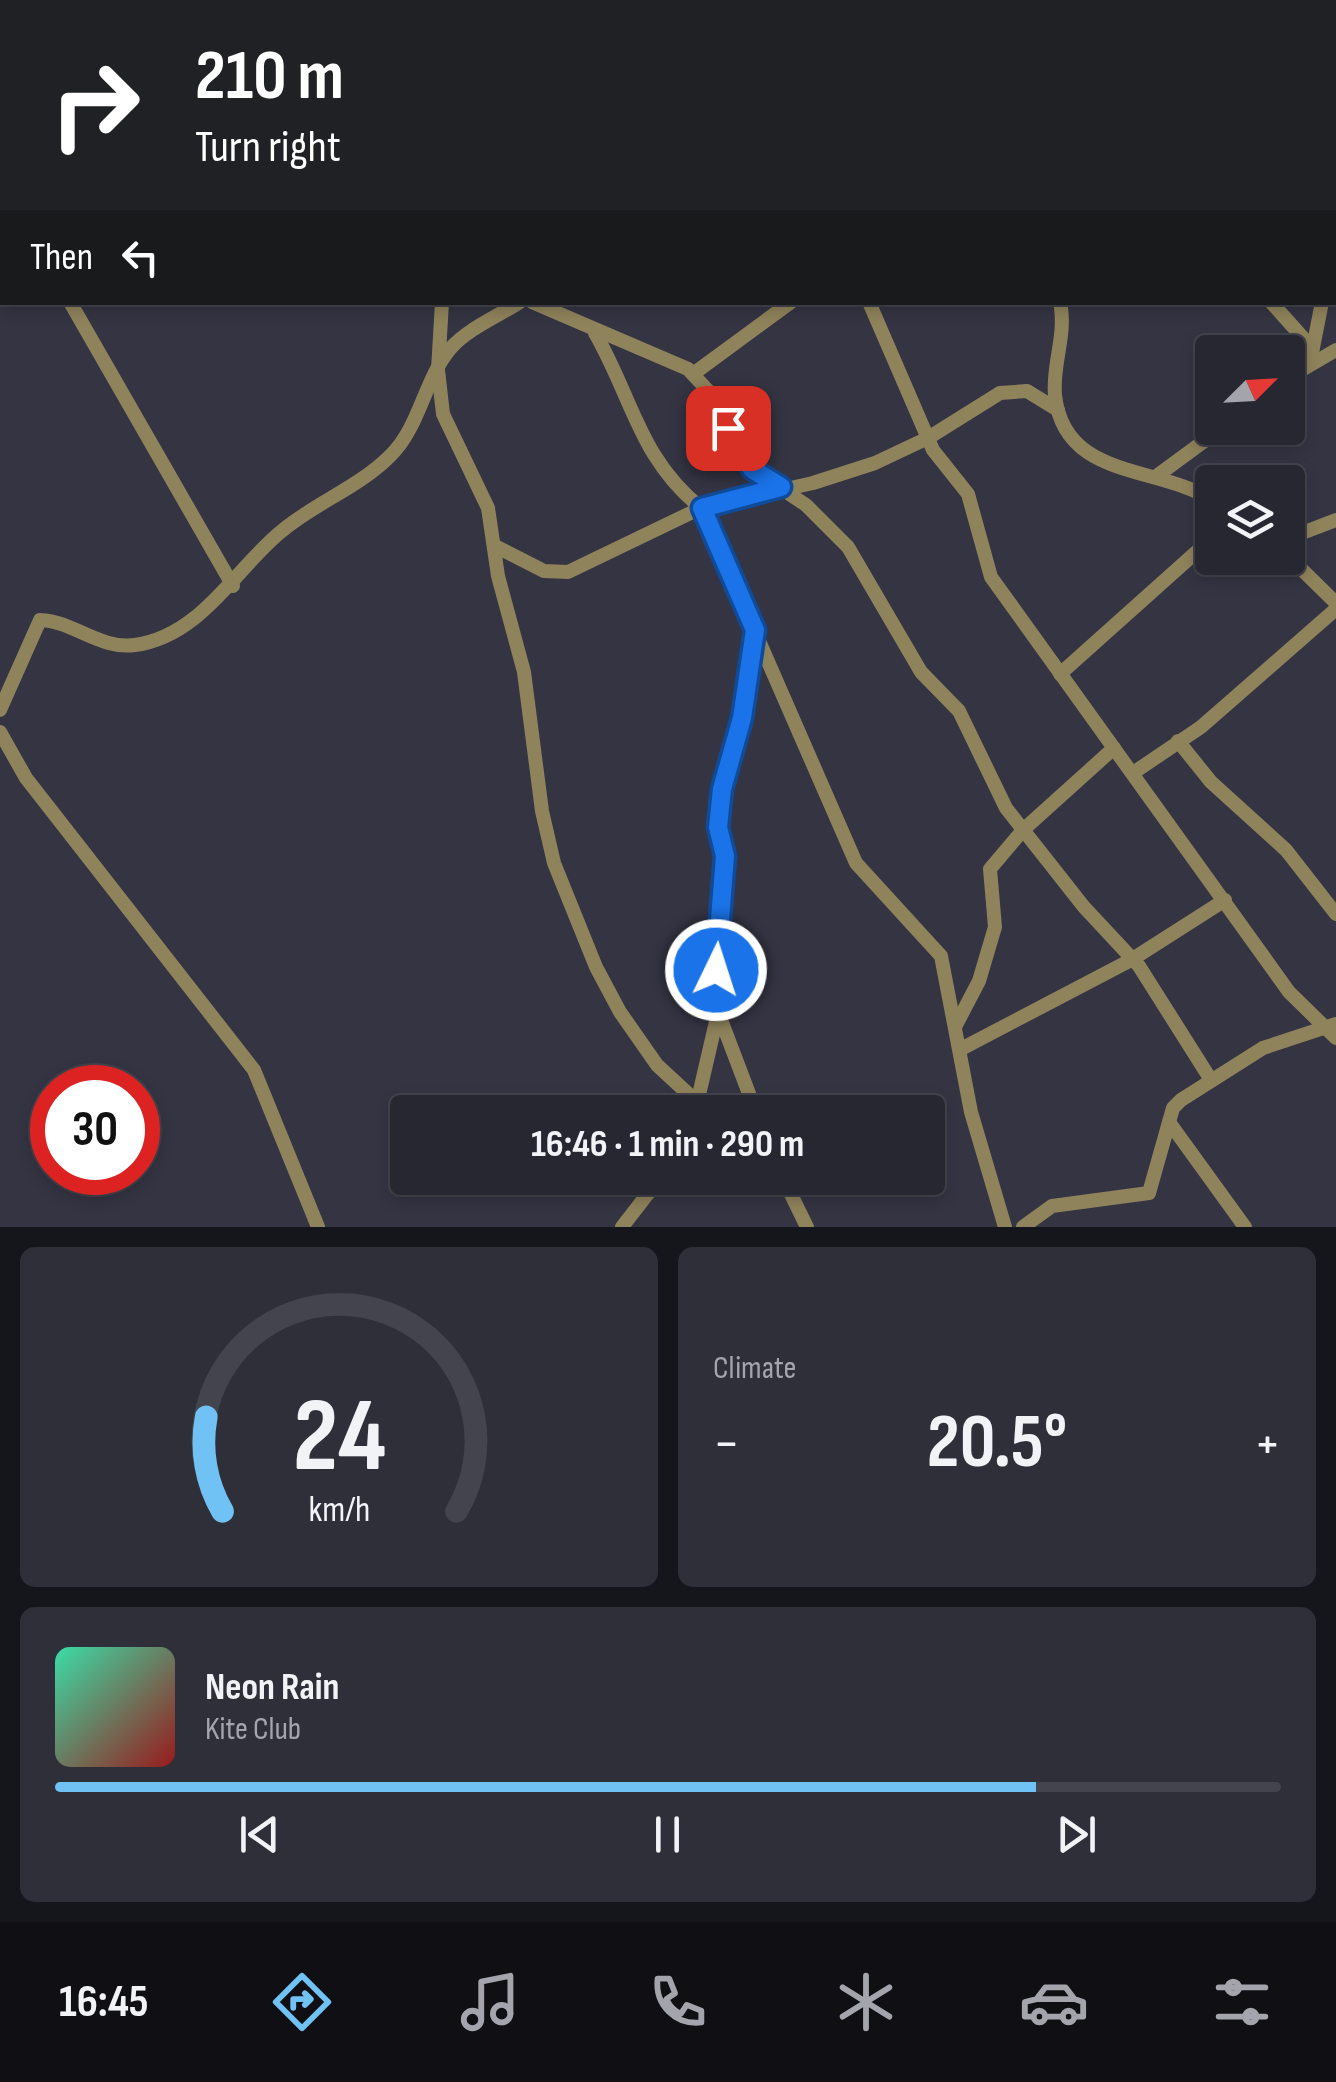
<!DOCTYPE html>
<meta charset="utf-8">
<style>
:root{--surface:#272732;--page:#2f2f3a;--text:#f1f3f6;--muted:#a4a5ac;--line:#43444d;--accent:#70c1f4}
body{margin:0;font-family:"Sofia Sans Condensed",sans-serif;background:var(--page);color:var(--text);height:100vh;display:flex;flex-direction:column;font-size:38px;white-space:nowrap}
*{box-sizing:border-box;margin:0}
p{font-size:32px;color:var(--muted)}
.icon{flex:none;width:55px;height:55px;fill:none;stroke:currentColor;stroke-width:2;stroke-linecap:round;stroke-linejoin:round}
.map{position:relative;height:1227px;overflow:hidden}
.side{display:flex;flex-direction:column;gap:20px;padding:20px;background:#15151c;flex:1}
.side>*{flex:none}
.banner{position:absolute;left:0px;top:0px;width:1338px;height:305px;box-shadow:0 5px 15px #0003,0 0 0 2px var(--line);background:#202124;color:#fff;overflow:hidden}
.needle{width:65px;rotate:66deg}
.tools{position:absolute;left:1195px;top:335px;display:grid;gap:20px}
.tools a{display:grid;place-items:center;width:110px;height:110px;border-radius:10px;background:var(--surface);box-shadow:0 5px 15px #0003,0 0 0 2px var(--line);font-size:50px}
.speed{position:absolute;left:30px;top:1065px;display:flex;gap:20px;font-size:50px;font-weight:700;text-align:center}
.speed>*{display:grid;place-content:center;width:130px;height:130px;border-radius:50%;background:var(--surface);box-shadow:0 5px 15px #0003,0 0 0 2px var(--line);line-height:1}
.speed .limit{border:15px solid #d22;background:#fff;color:#111}
.pin{position:absolute;display:grid;place-items:center;width:85px;height:85px;color:#fff;margin:-42px;border-radius:20px;box-shadow:0 5px 15px #0006}
.me{position:absolute;width:110px;margin:-55px;rotate:4deg;stroke-linejoin:round;filter:drop-shadow(0 0 8px #0008)}
.turn{display:flex;align-items:center;gap:35px;height:210px;padding:0 30px;font-size:45px}
.turn .icon{width:130px;height:130px;stroke-width:2.5}
.turn b{display:block;font-size:70px;line-height:85px}
.then{display:flex;align-items:center;height:95px;padding:0 30px;background:#0003;gap:20px;font-size:38px}
.big{font-size:75px;font-weight:700;line-height:1.1}
.side .card{flex:1;display:flex;flex-direction:column;justify-content:center;gap:15px;min-width:0;padding:0 35px;border-radius:15px;background:var(--page)}
.side .dial{align-items:center;gap:0}
.dial svg{height:260px;overflow:visible;fill:none;stroke:var(--line);stroke-width:7;stroke-linecap:round;text-anchor:middle}
.dial text{fill:var(--text);stroke:none}
.song{display:flex;align-items:center;gap:30px}
.cover{width:120px;height:120px;border-radius:15px;background:linear-gradient(135deg,hsl(160 70% 55%),hsl(0 70% 35%))}
.played{height:10px;border-radius:5px;background:linear-gradient(90deg,var(--accent) 80%,var(--line) 80%)}
.keys{display:flex;justify-content:space-around;direction:ltr}
.heat{display:flex;justify-content:space-between;align-items:center;font-size:55px;direction:ltr}
.side .tiles{flex:1;display:grid;gap:20px;grid-template-columns:1fr 1fr}
.card:last-child{grid-column:span 2}
.trip{position:absolute;left:390px;top:1095px;width:555px;height:100px;border-radius:10px;background:var(--surface);box-shadow:0 5px 15px #0003,0 0 0 2px var(--line);font-weight:700;line-height:100px;text-align:center}
.menu{display:flex;height:160px;justify-content:space-around;align-items:center;background:#101014;color:var(--muted)}
.menu .icon{width:70px;height:70px}
.menu .selected{color:var(--accent)}
.menu b{font-size:45px;color:var(--text)}
.map>svg:first-child{display:block}
.lines{fill:none;stroke-linecap:round;stroke-linejoin:round}
.street{stroke:#8f835b;stroke-width:14}
.route-casing{stroke:#114b97;stroke-width:25}
.route{stroke:#1a73e8;stroke-width:18}
</style>
<div class="map">
<svg width="1336" height="1227" viewBox="0 0 1336 1227">
<rect width="100%" height="100%" fill="#343443"/>
<g class="lines">
<!-- street -->
<g class="street">
<path d="M 44,0 L 46,2"/>
<path d="M 138,0 L 140,2"/>
<path d="M 273,0 L 274,2"/>
<path d="M 526,0 L 528,2"/>
<path d="M 745,0 L 750,2"/>
<path d="M 1160,0 L 1162,2"/>
<path d="M 1284,0 L 1286,2"/>
<path d="M 223,2 L 227,0"/>
<path d="M 733,2 L 733,0"/>
<path d="M 1021,2 L 1021,0"/>
<path d="M 0,61 L 2,60"/>
<path d="M 1335,65 L 1336,66"/>
<path d="M 0,130 L 2,130"/>
<path d="M 1335,158 L 1336,158"/>
<path d="M 0,181 L 2,185"/>
<path d="M 0,276 L 2,274"/>
<path d="M 70,302 L 233,586"/>
<path d="M 442,302 L 438,370 L 443,414 L 488,508 L 498,576 L 524,672 L 542,811 L 554,863 L 596,967 L 620,1012 L 657,1065 L 698,1103"/>
<path d="M 532,302 L 688,369 L 712,395 L 752,469 L 806,505 L 848,547 L 921,672 L 959,711 L 1006,808 L 1084,907 L 1139,966 L 1211,1080"/>
<path d="M 869,302 L 933,450 L 968,494 L 991,577 L 1289,992 L 1336,1038"/>
<path d="M 1060,302 C 1067,335 1052,364 1055,395 C 1064,480 1158,465 1212,500"/>
<path d="M 1271,302 L 1312,348"/>
<path d="M 595,333 C 633,399 639,458 701,508 L 856,863 L 941,956 L 971,1112 L 1005,1227"/>
<path d="M 1310,363 L 1322,302"/>
<path d="M 693,374 L 791,302"/>
<path d="M 1288,378 L 1336,350"/>
<path d="M 1158,475 L 1222,428"/>
<path d="M 1288,532 L 1302,533 L 1336,520"/>
<path d="M 495,546 L 544,571 L 568,572 L 701,508 L 813,483 L 875,463 L 928,438 L 1000,393 L 1027,391 L 1058,410"/>
<path d="M 1288,556 L 1336,603"/>
<path d="M 755,631 L 743,712 L 722,789 L 718,827 L 725,856 L 716,970 L 718,1012 L 756,1112"/>
<path d="M 1060,674 L 1212,538"/>
<path d="M 0,710 L 40,620 C 73,621 100,650 135,645 C 202,636 237,566 283,530 C 317,502 359,487 390,456 C 420,427 424,380 450,349 C 467,329 498,316 520,302"/>
<path d="M 0,732 L 26,778 L 254,1070 L 318,1227"/>
<path d="M 1178,741 L 1211,782 L 1286,850 L 1336,914"/>
<path d="M 1133,773 L 1201,727 L 1336,609"/>
<path d="M 956,1025 L 979,981 L 995,927 L 990,869 L 1023,830 L 1114,748"/>
<path d="M 961,1049 L 1131,960 L 1225,900"/>
<path d="M 695,1112 L 718,1013"/>
<path d="M 1169,1122 L 1245,1227"/>
<path d="M 783,1178 L 807,1227"/>
<path d="M 622,1227 L 660,1178"/>
<path d="M 1023,1227 L 1052,1206 L 1149,1193 L 1173,1108 L 1181,1100 L 1263,1048 L 1336,1024"/>
</g>
</g>
<g class="lines">
<!-- route casing -->
<g class="route-casing">
<path id="route" d="M 716,970 L 725,856 L 718,827 L 722,789 L 742,718 L 755,630 L 702,508 L 781,487 L 752,469 L 728,428"/>
</g>
<!-- route -->
<use href="#route" class="route"/>
</g>
</svg>
<div class="tools">
<a><svg class="needle" viewBox="-14 -14 28 28"><path d="M0-13l5 13h-10z" fill="#e53935"/><path d="M0 13l5-13h-10z" fill="#a4a5ac"/></svg></a>
<a><svg class="icon" aria-label="layers" viewBox="0 0 24 24"><path d="M12 4l9 5-9 5-9-5zM3 14l9 5 9-5"/></svg></a>
</div>
<div class="speed"><div class="limit">30</div></div>
<div class="pin" style="left:728px;top:428px;background:#d93025"><svg class="icon" aria-label="arrive" viewBox="0 0 24 24"><path d="M6 21V4h12l-3 4 3 4H6"/></svg></div>
<svg class="me" style="left:716px;top:970px" viewBox="-20 -20 40 40"><circle r="17" fill="#1a73e8" stroke="#fff" stroke-width="3"/><path d="M0-11L8 9 0 5-8 9z" fill="#fff"/></svg>
<div class="trip">16:46 · 1 min · 290 m</div>
<div class="banner">
<div class="turn"><svg class="icon" aria-label="right" viewBox="0 0 24 24"><path d="M7 20v-9h11M14 6l5 5-5 5"/></svg><div><b>210 m</b>Turn right</div></div>
<div class="then">Then<svg class="icon" aria-label="left" viewBox="0 0 24 24"><path d="M17 20v-9H6M10 6l-5 5 5 5"/></svg></div>
</div>
</div>
<section class="side">
<div class="tiles">
<div class="card dial"><svg viewBox="0 0 100 80">
<path d="M14 69A42 42 0 1 1 86 69"/>
<path d="M14 69A42 42 0 0 1 9 40" stroke="#70c1f4"/>
<text x="50" y="56" font-size="32" font-weight="700">24</text>
<text x="50" y="72" font-size="11">km/h</text>
</svg></div>
<div class="card"><p>Climate</p>
<div class="heat"><a>−</a><b class="big">20.5°</b><a>+</a></div>
</div>
<div class="card">
<div class="song"><i class="cover"></i><div><b>Neon Rain</b><p>Kite Club</p></div></div>
<div class="played"></div>
<div class="keys"><svg class="icon" aria-label="previous" viewBox="0 0 24 24"><path d="M18 5L8 12l10 7zM5 5v14"/></svg><svg class="icon" aria-label="pause" viewBox="0 0 24 24"><path d="M8 5v14M16 5v14"/></svg><svg class="icon" aria-label="next" viewBox="0 0 24 24"><path d="M6 5l10 7-10 7zM19 5v14"/></svg></div>
</div>
</div>
</section>
<nav class="menu">
<b>16:45</b>
<svg class="icon selected" aria-label="directions" viewBox="0 0 24 24"><path d="M12 3l9 9-9 9-9-9zM9 14v-3h6M13 9l2 2-2 2"/></svg>
<svg class="icon" aria-label="music" viewBox="0 0 24 24"><path d="M9 18V5l10-2v13"/><circle cx="6" cy="18" r="3"/><circle cx="16" cy="16" r="3"/></svg>
<svg class="icon" aria-label="phone" viewBox="0 0 24 24"><path d="M5 4h4l2 5-3 2q2 4 5 5l2-3 5 2v4C11 20 4 13 5 4z"/></svg>
<svg class="icon" aria-label="climate" viewBox="0 0 24 24"><path d="M12 3v18M4 7l16 10M4 17L20 7"/></svg>
<svg class="icon" aria-label="car" viewBox="0 0 24 24"><path d="M5 17H2v-5l4-1 3-4h7l3 4 3 1v5h-3M9 17h6M6 11h13"/><circle cx="7" cy="17" r="2"/><circle cx="17" cy="17" r="2"/></svg>
<svg class="icon" aria-label="filters" viewBox="0 0 24 24"><path d="M4 7h16M4 17h16"/><circle cx="9" cy="7" r="2"/><circle cx="15" cy="17" r="2"/></svg>
</nav>
